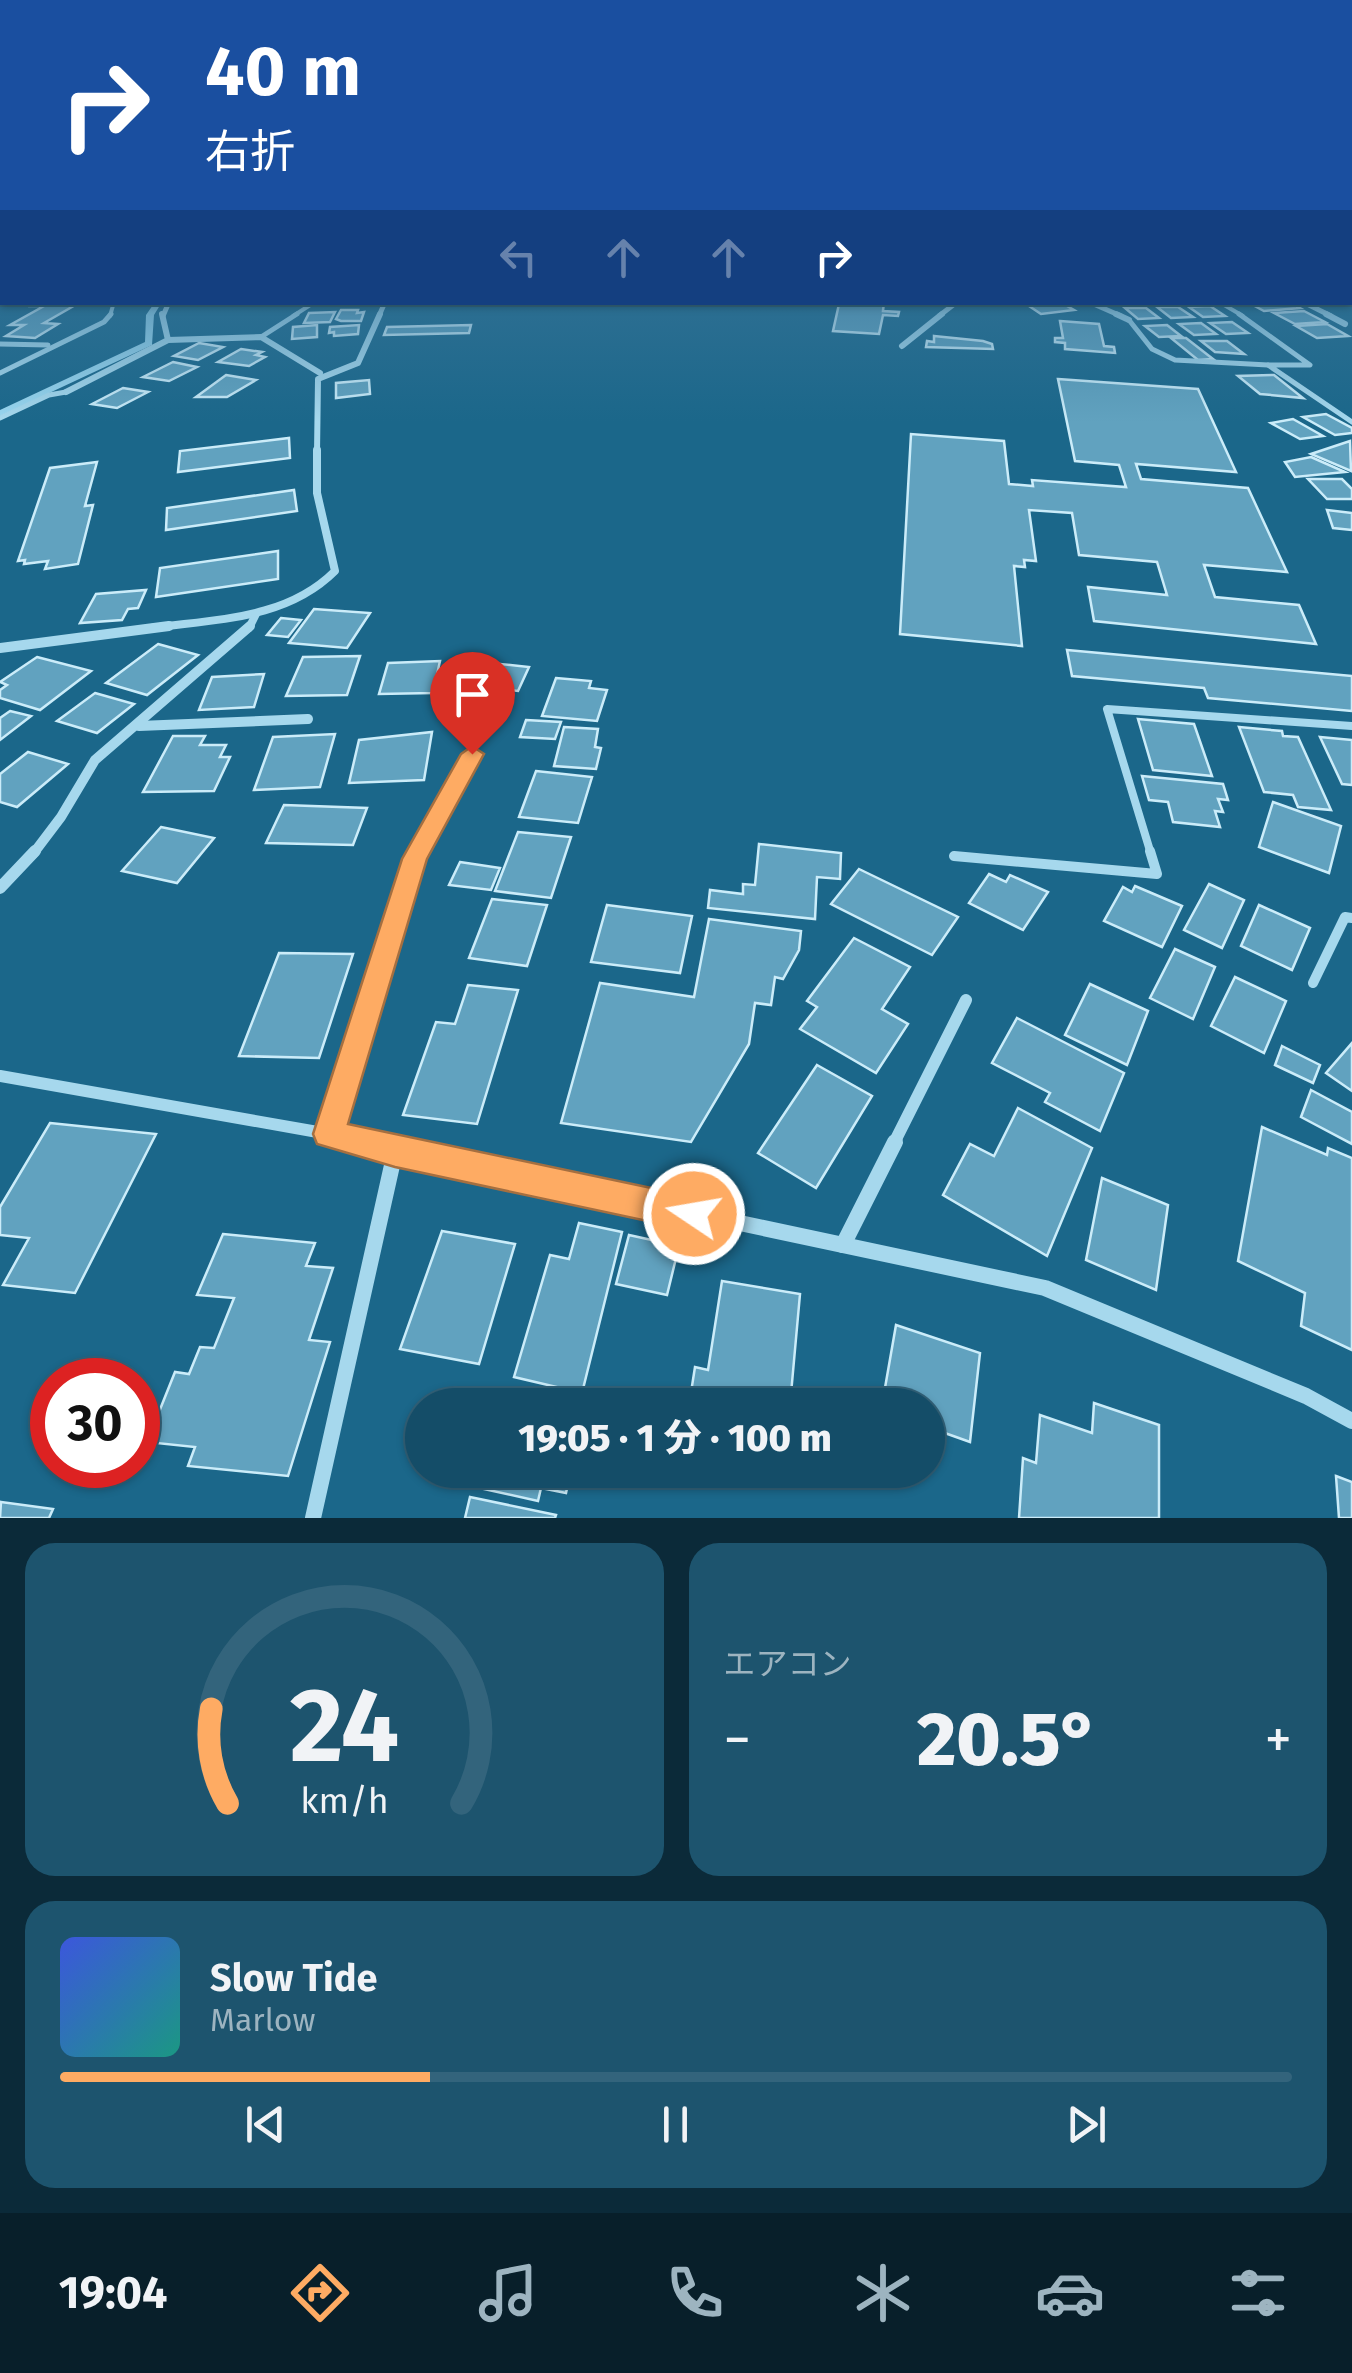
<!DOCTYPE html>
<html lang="ja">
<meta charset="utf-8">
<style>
:root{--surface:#144d68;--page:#1d546e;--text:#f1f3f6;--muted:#9db4c0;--line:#33647c;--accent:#feab63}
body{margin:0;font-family:"Fira Sans","Noto Sans JP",sans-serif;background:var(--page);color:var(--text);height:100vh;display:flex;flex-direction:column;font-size:38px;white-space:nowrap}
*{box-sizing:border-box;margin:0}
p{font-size:32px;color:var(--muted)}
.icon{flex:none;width:55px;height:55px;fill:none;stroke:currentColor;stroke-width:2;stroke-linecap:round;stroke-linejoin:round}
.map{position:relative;height:1518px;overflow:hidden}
.side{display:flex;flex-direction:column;gap:25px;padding:25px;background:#0b2a39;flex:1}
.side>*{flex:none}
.banner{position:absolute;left:0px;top:0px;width:1352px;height:305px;box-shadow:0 2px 8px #0004,0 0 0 2px var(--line);background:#1a4fa0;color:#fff;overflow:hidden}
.speed{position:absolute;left:30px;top:1358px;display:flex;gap:20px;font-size:50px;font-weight:700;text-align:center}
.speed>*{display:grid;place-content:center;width:130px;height:130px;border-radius:50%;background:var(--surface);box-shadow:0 2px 8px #0004,0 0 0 2px var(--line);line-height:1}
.speed .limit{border:15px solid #d22;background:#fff;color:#111}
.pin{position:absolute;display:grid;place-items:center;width:85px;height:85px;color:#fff;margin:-102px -42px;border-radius:50% 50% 50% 0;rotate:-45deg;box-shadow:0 0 10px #0007}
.pin .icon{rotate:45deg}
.me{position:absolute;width:110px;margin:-55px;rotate:282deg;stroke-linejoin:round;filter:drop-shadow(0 0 8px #0008)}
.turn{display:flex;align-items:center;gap:35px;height:210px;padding:0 40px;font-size:45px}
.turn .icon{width:130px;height:130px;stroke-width:2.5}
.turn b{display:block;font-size:70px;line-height:85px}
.lanes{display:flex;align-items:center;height:95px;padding:0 40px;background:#0003;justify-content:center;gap:50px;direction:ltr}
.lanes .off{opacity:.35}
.big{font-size:75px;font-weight:800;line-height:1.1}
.side .widget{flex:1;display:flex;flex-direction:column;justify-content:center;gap:15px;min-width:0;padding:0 35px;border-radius:30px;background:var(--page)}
.side .dial{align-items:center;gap:0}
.dial svg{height:260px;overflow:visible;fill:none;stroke:var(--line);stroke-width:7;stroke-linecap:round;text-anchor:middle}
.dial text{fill:var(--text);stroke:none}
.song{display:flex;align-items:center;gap:30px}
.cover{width:120px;height:120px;border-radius:15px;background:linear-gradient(135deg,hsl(230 70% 55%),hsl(170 70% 35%))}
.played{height:10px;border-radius:5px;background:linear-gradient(90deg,var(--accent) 30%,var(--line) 30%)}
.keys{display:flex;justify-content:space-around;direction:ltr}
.heat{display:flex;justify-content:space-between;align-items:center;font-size:55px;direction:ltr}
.side .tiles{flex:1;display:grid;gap:25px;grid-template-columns:1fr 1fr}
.widget:last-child{grid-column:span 2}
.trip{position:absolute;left:405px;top:1388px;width:540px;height:100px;border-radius:50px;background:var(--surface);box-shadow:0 2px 8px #0004,0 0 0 2px var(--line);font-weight:800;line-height:100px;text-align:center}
.tabs{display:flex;height:160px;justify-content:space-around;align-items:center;background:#081f2a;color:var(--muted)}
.tabs .icon{width:70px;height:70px}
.tabs .active{color:var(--accent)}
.tabs b{font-size:45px;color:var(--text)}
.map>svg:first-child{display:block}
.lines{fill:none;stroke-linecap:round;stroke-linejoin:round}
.stream{fill:#99d6ef;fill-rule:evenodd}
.building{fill:#61a2bf;stroke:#cbecf9;stroke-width:2.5}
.service-far3{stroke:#a6d8ed;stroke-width:4}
.service-far2{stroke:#a6d8ed;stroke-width:5}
.service-far1{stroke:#a6d8ed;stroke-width:8}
.service{stroke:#a6d8ed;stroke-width:10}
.minor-far5{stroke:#a6d8ed;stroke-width:5}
.minor-far4{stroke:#a6d8ed;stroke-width:6}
.minor-far3{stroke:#a6d8ed;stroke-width:8}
.minor-far2{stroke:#a6d8ed;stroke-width:10}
.minor-far1{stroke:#a6d8ed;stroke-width:12}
.minor{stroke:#a6d8ed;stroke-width:16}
.tertiary{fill:#a6d8ed;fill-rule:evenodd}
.primary{fill:#ecf8ff;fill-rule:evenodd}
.route{fill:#feab63;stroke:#a56f40;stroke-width:2.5}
</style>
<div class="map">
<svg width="1352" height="1518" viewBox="0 0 1352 1518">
<rect width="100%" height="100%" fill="#1b678a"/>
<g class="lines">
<!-- stream -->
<path class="stream" d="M 155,302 L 162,302 L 154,315 L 152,345 L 0,416 L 0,410 L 145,342 L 146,315 Z"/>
</g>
<!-- building -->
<g class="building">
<path d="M 38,302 L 77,304 L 44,323 L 58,324 L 35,338 L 6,336 L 24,325 L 10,325 L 44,306 L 32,306 Z"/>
<path d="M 819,302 L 884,302 L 883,311 L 899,312 L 898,316 L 883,315 L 879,334 L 833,331 L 839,304 Z"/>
<path d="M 1023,302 L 1060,302 L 1074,310 L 1041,314 Z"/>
<path d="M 1289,302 L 1300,308 L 1264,311 L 1249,303 Z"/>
<path d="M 1210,306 L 1225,316 L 1203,317 L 1189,307 Z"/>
<path d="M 1157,307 L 1178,307 L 1193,317 L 1171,318 Z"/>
<path d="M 1125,308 L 1146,308 L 1159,318 L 1138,319 Z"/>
<path d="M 341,310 L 358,310 L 357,313 L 364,312 L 361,321 L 341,321 L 336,319 Z"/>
<path d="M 1304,311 L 1325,322 L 1295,324 L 1274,313 Z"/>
<path d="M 335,312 L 330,322 L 304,323 L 309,313 Z"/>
<path d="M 1060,321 L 1099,324 L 1104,346 L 1114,347 L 1115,353 L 1065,349 L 1065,343 L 1055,342 L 1055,338 L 1063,338 Z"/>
<path d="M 1232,322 L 1248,333 L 1226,334 L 1210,323 Z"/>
<path d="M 1201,323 L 1216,334 L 1194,335 L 1179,324 Z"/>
<path d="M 1327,324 L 1348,336 L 1317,338 L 1296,326 Z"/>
<path d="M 317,325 L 317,337 L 292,339 L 293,327 Z"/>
<path d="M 359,325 L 358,334 L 334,336 L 334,332 L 329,333 L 330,327 Z"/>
<path d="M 471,325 L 469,333 L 384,335 L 387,327 Z"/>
<path d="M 1167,325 L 1181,336 L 1159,337 L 1145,326 Z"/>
<path d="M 934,336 L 983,341 L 992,344 L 993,349 L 926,347 L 927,341 L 934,342 Z"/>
<path d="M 1171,338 L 1186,338 L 1213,359 L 1198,360 Z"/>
<path d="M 1201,341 L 1227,341 L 1244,354 L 1215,352 Z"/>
<path d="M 199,343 L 223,347 L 198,360 L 174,356 Z"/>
<path d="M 241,349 L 262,352 L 256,355 L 265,357 L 249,366 L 218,362 Z"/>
<path d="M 173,362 L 197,367 L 169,381 L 143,377 Z"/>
<path d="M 226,375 L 256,380 L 227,397 L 196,397 Z"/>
<path d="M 1274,375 L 1303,398 L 1260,394 L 1238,376 Z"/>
<path d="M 1058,379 L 1198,389 L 1236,472 L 1136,464 L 1141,479 L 1248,488 L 1287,572 L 1204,565 L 1215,597 L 1299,605 L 1316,644 L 1094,621 L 1088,587 L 1167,595 L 1157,562 L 1079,555 L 1072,513 L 1029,510 L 1036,561 L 1024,560 L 1025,567 L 1014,566 L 1022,646 L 900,634 L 911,434 L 1004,441 L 1009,484 L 1033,486 L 1032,480 L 1126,487 L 1119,465 L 1075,461 Z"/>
<path d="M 369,380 L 370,394 L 336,398 L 336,383 Z"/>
<path d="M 123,388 L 148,392 L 117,408 L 92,404 Z"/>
<path d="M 1326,414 L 1352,428 L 1352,433 L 1335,435 L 1303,417 Z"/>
<path d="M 1293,419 L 1323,436 L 1300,439 L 1271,423 Z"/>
<path d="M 289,438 L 290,458 L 178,472 L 180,451 Z"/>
<path d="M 1350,441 L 1351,471 L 1311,454 Z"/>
<path d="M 1311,457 L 1345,472 L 1295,477 L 1285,462 Z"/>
<path d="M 97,462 L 85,506 L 93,505 L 78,564 L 45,569 L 48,561 L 24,564 L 25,560 L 18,561 L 50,468 Z"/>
<path d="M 1308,479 L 1342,479 L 1352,489 L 1352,499 L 1327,499 Z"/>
<path d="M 294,490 L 297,511 L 166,530 L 167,508 Z"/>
<path d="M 1327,510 L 1352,513 L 1352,530 L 1333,528 Z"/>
<path d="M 278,551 L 278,579 L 156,597 L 160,568 Z"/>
<path d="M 146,590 L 138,608 L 128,609 L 122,620 L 80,623 L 96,594 Z"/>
<path d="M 314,609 L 370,613 L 347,648 L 289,643 Z"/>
<path d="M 281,618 L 301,620 L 288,637 L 267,635 Z"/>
<path d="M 158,644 L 198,655 L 147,695 L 106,683 Z"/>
<path d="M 1067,650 L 1352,676 L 1352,711 L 1208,698 L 1204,688 L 1072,676 Z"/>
<path d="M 360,656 L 347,695 L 286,696 L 303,657 Z"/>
<path d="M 37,657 L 91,671 L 40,710 L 0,698 L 0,690 L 7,685 L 0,682 Z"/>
<path d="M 440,661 L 433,693 L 379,694 L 388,663 Z"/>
<path d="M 480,662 L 529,667 L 518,691 L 510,690 L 493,723 L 457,719 L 464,705 L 458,704 Z"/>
<path d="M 264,674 L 254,707 L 199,710 L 212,677 Z"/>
<path d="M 556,678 L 591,681 L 589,688 L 607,690 L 597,721 L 542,716 Z"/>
<path d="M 95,693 L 134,704 L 97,733 L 57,721 Z"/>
<path d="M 10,711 L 31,716 L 0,740 L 0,718 Z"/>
<path d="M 1138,719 L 1194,724 L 1212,776 L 1153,770 Z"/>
<path d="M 526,720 L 561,722 L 555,739 L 520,737 Z"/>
<path d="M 564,727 L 598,729 L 595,747 L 601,748 L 596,769 L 554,766 Z"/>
<path d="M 1239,727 L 1282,731 L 1283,736 L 1298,737 L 1331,810 L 1298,807 L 1293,795 L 1264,792 Z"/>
<path d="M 432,732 L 424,780 L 349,783 L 359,740 Z"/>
<path d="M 335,734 L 320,787 L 254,790 L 273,737 Z"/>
<path d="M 173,736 L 205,736 L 200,745 L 226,745 L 220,757 L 230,757 L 214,791 L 143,792 Z"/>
<path d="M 1320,737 L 1352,740 L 1352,785 L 1342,784 Z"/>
<path d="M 28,752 L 68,764 L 17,807 L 0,802 L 0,774 Z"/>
<path d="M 536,771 L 592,777 L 578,823 L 519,817 Z"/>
<path d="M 1142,776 L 1223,784 L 1228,800 L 1218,799 L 1223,812 L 1215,811 L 1220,827 L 1173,822 L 1168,802 L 1149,800 Z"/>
<path d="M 1273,802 L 1341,826 L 1329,873 L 1259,847 Z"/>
<path d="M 284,805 L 367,808 L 353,845 L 266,843 Z"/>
<path d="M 161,827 L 214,838 L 177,883 L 122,871 Z"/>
<path d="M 518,832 L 571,837 L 551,898 L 495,891 Z"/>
<path d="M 759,844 L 841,853 L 840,879 L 817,877 L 815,919 L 708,908 L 710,890 L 743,894 L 743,884 L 755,885 Z"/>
<path d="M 460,862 L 500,868 L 491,890 L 449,885 Z"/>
<path d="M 859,869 L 958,917 L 932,955 L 831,904 Z"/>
<path d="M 989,874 L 1006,882 L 1010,875 L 1048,892 L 1023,930 L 969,903 Z"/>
<path d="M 1209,884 L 1244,900 L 1222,948 L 1184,930 Z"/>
<path d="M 1135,886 L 1182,906 L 1162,947 L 1104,921 L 1123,887 L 1132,892 Z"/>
<path d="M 492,899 L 547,905 L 527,966 L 469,958 Z"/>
<path d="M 607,905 L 692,916 L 680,973 L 591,962 Z"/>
<path d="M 1259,905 L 1310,928 L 1292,970 L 1241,946 Z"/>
<path d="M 709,919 L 801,931 L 799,950 L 783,979 L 775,977 L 771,1005 L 755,1003 L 749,1044 L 691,1142 L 561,1123 L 600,983 L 694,997 Z"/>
<path d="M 854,938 L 910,967 L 882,1009 L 908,1024 L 876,1073 L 800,1029 L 817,1007 L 807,1001 Z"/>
<path d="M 1175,949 L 1215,967 L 1193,1019 L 1150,998 Z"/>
<path d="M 279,953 L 353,954 L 319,1058 L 239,1056 Z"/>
<path d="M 1235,977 L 1286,1001 L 1264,1053 L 1211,1026 Z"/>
<path d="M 1090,984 L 1148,1011 L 1127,1065 L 1065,1035 Z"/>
<path d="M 468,985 L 518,990 L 477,1124 L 403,1115 L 436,1022 L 455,1024 Z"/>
<path d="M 1017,1018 L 1124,1073 L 1100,1131 L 1045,1102 L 1050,1093 L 992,1063 Z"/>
<path d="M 1352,1043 L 1352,1091 L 1326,1073 Z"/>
<path d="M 1282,1046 L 1320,1065 L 1313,1083 L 1275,1065 Z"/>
<path d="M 817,1065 L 872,1096 L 816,1188 L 758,1153 Z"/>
<path d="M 1311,1090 L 1352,1112 L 1352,1144 L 1301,1117 Z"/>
<path d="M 1018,1108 L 1092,1148 L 1047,1256 L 943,1195 L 970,1144 L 994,1156 Z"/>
<path d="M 50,1123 L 156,1134 L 75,1293 L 3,1285 L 29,1238 L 0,1235 L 0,1207 Z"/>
<path d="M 1262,1127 L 1327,1155 L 1328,1148 L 1352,1158 L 1352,1350 L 1301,1326 L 1305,1293 L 1238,1261 Z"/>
<path d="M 1102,1178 L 1168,1205 L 1156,1290 L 1086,1260 Z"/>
<path d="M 579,1223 L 622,1232 L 582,1393 L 514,1377 L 550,1255 L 569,1259 Z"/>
<path d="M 442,1231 L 515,1244 L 479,1364 L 400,1349 Z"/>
<path d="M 223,1234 L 315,1243 L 306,1266 L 333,1268 L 309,1340 L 330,1342 L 288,1476 L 188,1466 L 195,1447 L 147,1442 L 175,1372 L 189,1374 L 200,1347 L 214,1348 L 234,1298 L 197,1295 Z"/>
<path d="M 629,1235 L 679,1246 L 667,1295 L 616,1284 Z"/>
<path d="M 722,1281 L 800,1294 L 790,1405 L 689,1405 L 695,1367 L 708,1370 Z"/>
<path d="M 896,1325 L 980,1353 L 970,1442 L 928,1427 L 928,1405 L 882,1405 Z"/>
<path d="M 501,1390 L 560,1402 L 559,1405 L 497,1405 Z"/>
<path d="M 1094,1403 L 1159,1425 L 1159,1518 L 1019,1518 L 1023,1458 L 1036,1463 L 1040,1415 L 1092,1433 Z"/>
<path d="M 479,1470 L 571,1470 L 566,1493 L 541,1488 L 538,1501 L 475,1487 Z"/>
<path d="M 696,1470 L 759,1470 L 757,1482 Z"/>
<path d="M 1336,1476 L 1352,1482 L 1352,1518 L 1339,1518 Z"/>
<path d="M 470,1497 L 556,1515 L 555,1518 L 465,1518 Z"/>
<path d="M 1,1502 L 53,1509 L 49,1518 L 0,1518 Z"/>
</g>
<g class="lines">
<!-- service-far3 -->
<g class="service-far3">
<path d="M 1219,302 L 1243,316"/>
<path d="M 110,316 L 114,302"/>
<path d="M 293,316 L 315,302"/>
</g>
<!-- service-far2 -->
<g class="service-far2">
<path d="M 1239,314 L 1310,365 L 1268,365 L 1352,422"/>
<path d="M 1129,320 L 1152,349 L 1175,360 L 1268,365"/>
<path d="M 261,337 L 297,314"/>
<path d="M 0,344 L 48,345"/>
<path d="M 0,373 L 104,322 L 111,314"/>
<path d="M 0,418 L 49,395 L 66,392"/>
</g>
<!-- service-far1 -->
<path class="service-far1" d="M 1151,854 L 1107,709 L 1352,726"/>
<!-- service -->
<g class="service">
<path d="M 954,856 L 1157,874 L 1150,851"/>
<path d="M 1313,983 L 1345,917 L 1352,918"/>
</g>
<!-- minor-far5 -->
<g class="minor-far5">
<path d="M 1089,302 L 1121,316"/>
<path d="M 1303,302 L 1331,316"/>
<path d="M 163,316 L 169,302"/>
<path d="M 379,316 L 385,302"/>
<path d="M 939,316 L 957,302"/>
</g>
<!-- minor-far4 -->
<g class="minor-far4">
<path d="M 1116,314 L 1129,320"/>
<path d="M 1326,314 L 1345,324"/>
<path d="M 168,340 L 261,337 L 320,373"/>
<path d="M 902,346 L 942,314"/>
<path d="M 66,392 L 168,340 L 162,314"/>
<path d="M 317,453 L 318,379 L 358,363 L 380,314"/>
</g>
<!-- minor-far3 -->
<g class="minor-far3">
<path d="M 151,628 C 215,619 286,620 335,571 L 317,493 L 317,450"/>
<path d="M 249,628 L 256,614"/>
</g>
<!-- minor-far2 -->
<g class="minor-far2">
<path d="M 0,648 L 169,626"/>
<path d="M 139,726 L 308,719"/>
<path d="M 33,854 L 61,817 L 95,760 L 250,626"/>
<path d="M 418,854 L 472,753"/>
</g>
<!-- minor-far1 -->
<g class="minor-far1">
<path d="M 0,888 L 35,851"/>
<path d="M 0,1076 L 329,1134 L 368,1145"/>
<path d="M 329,1134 L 419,851"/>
<path d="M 893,1145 L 966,1000"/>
</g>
<!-- minor -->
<g class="minor">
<path d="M 359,1142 L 1045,1288 L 1306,1396 L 1352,1421"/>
<path d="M 843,1245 L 895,1142"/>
<path d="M 313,1518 L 395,1152"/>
</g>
<!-- tertiary -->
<rect class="tertiary" x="0" y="226" width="2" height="5"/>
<!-- primary -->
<rect class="primary" x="1350" y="247" width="2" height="6"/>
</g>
<!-- sky -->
<linearGradient id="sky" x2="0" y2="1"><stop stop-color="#0f394c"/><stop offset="0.5" stop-color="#397498"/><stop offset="1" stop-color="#397498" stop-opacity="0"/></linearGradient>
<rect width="1352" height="422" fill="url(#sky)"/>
<!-- route -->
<path class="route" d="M 472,746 L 484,754 L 427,859 L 348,1124 L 694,1197 L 706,1202 L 711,1214 L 706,1226 L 694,1231 L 395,1167 L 317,1144 L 313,1134 L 402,859 L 461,754 Z"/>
</svg>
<div class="speed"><div class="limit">30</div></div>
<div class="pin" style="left:472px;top:754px;background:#d93025"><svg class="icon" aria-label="arrive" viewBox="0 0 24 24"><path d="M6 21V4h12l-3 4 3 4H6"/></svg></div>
<svg class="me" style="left:694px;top:1214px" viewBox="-20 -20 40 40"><circle r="17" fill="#feab63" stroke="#fff" stroke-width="3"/><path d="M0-11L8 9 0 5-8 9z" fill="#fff"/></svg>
<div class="trip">19:05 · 1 分 · 100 m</div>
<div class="banner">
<div class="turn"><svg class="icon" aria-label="right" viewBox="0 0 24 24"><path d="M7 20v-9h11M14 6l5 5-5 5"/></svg><div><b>40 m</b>右折</div></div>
<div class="lanes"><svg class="icon off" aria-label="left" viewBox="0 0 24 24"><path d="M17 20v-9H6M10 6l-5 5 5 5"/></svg><svg class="icon off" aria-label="ahead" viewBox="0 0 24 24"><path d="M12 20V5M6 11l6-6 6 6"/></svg><svg class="icon off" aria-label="ahead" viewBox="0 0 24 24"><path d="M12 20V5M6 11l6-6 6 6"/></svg><svg class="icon" aria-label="right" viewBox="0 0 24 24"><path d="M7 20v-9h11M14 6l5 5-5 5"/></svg></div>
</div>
</div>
<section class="side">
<div class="tiles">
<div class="widget dial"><svg viewBox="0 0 100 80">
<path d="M14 69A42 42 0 1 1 86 69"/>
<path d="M14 69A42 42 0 0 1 9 40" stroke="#feab63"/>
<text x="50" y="56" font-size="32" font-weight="700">24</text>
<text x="50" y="72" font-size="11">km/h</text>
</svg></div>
<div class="widget"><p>エアコン</p>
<div class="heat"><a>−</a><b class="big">20.5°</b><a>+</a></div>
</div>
<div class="widget">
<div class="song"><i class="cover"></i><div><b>Slow Tide</b><p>Marlow</p></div></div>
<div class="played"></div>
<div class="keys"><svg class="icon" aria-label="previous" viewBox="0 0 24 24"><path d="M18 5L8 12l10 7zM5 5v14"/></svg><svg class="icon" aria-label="pause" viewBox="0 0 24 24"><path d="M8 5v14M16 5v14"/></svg><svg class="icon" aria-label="next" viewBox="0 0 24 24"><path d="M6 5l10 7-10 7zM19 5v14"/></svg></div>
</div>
</div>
</section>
<nav class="tabs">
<b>19:04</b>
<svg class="icon active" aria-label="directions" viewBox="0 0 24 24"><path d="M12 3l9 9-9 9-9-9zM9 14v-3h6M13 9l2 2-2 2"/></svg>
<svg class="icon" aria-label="music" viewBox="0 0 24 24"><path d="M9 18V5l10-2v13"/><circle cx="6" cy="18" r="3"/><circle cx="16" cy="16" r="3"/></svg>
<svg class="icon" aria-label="phone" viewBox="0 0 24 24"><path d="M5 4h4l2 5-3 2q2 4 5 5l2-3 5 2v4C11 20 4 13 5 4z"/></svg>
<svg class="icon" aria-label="climate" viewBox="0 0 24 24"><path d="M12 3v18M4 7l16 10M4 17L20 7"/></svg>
<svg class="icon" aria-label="car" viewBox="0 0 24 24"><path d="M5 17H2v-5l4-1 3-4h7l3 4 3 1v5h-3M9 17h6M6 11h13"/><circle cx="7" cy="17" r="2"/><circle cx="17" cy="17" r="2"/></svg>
<svg class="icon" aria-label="filters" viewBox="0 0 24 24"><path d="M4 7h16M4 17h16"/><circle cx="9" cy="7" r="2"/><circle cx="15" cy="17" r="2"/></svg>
</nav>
